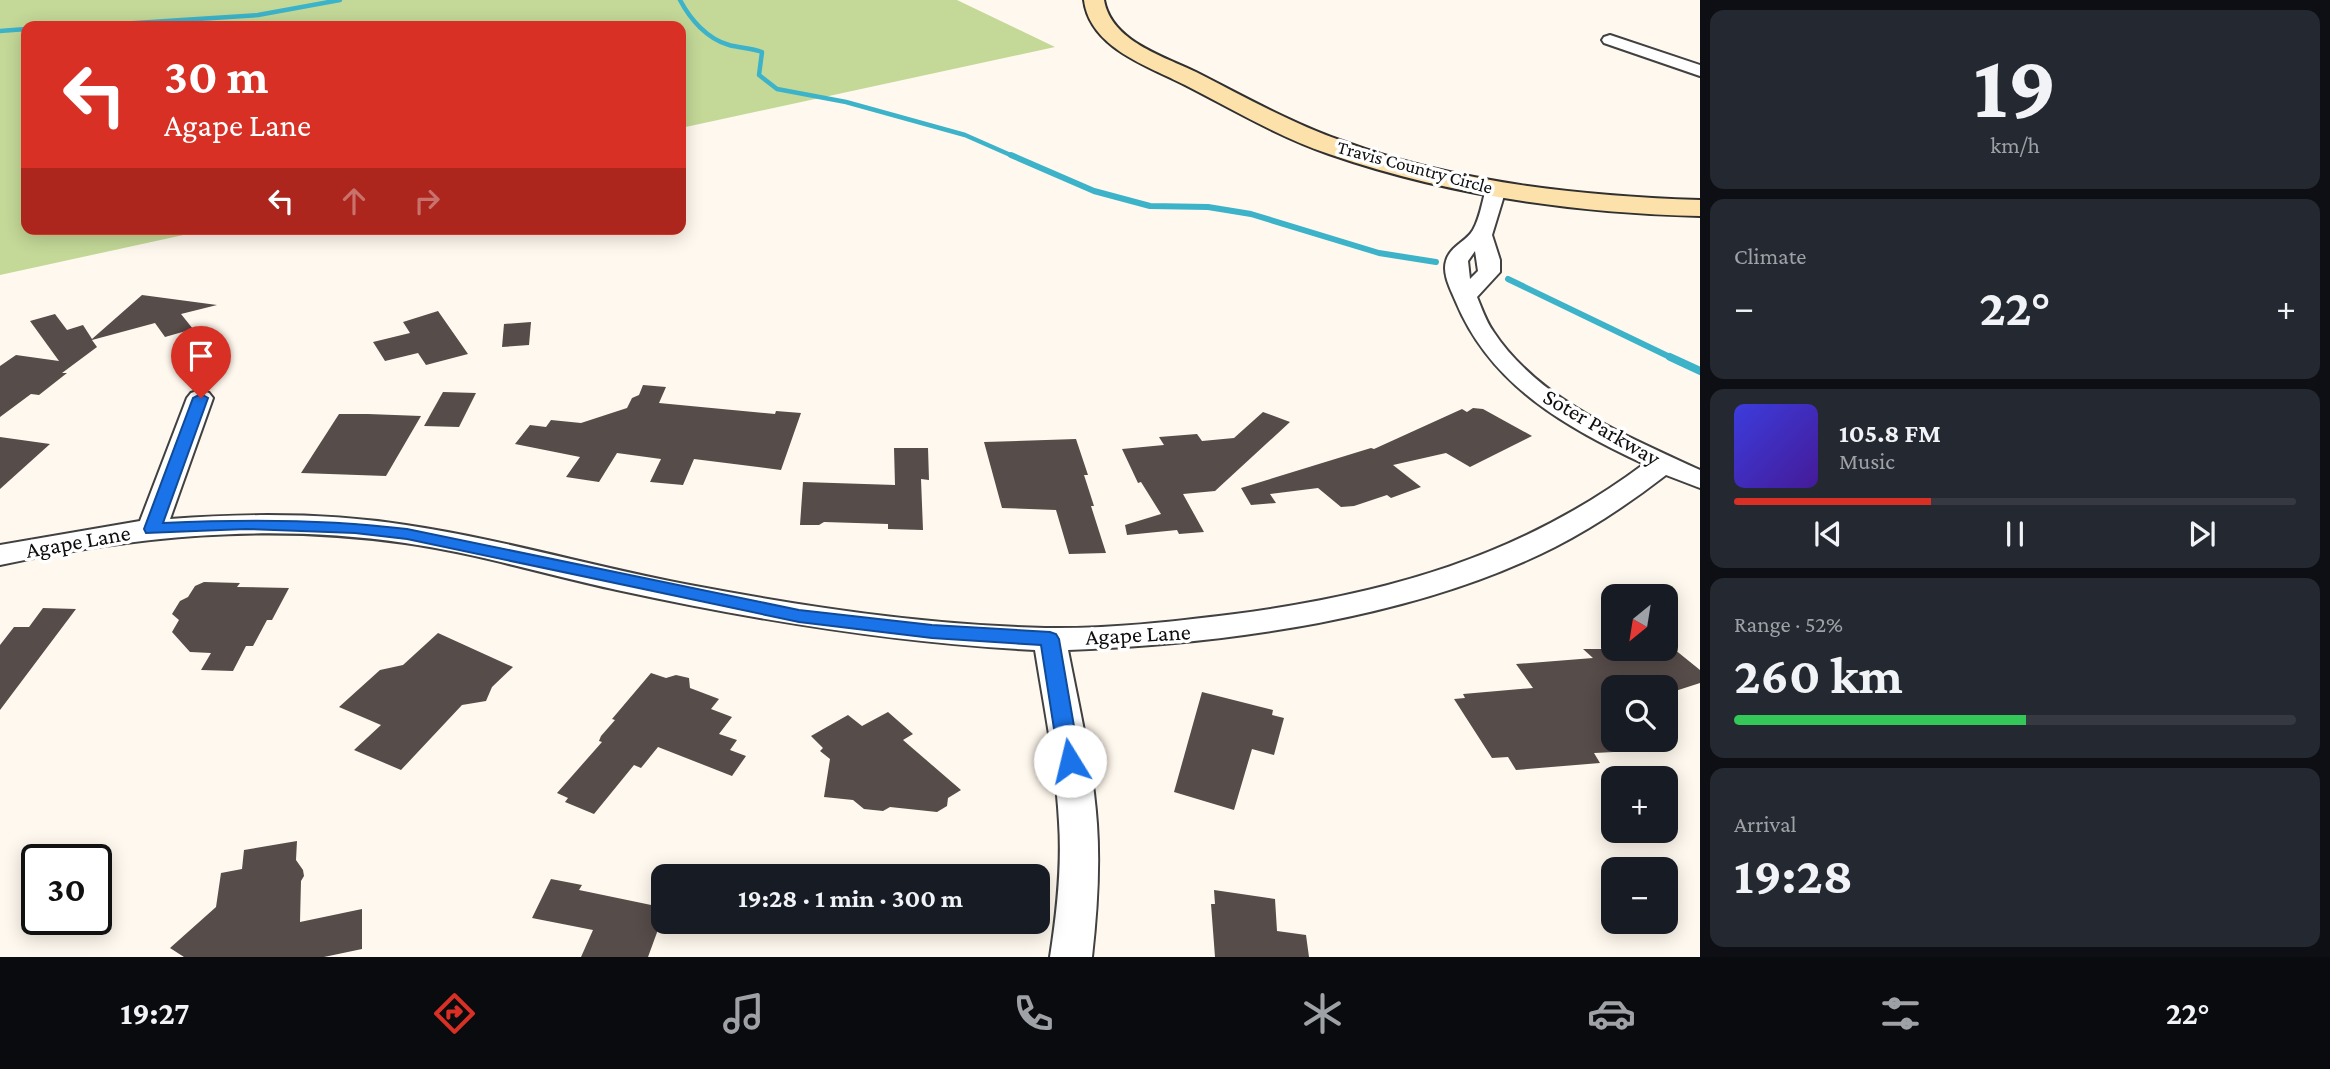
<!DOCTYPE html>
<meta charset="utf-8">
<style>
:root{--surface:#171b24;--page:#242831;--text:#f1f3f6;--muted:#9ea1a6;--line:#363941;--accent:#d93025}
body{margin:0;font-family:"Crimson Pro",serif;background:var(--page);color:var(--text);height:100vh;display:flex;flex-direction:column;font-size:26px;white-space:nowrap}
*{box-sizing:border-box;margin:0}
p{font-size:23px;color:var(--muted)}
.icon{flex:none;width:38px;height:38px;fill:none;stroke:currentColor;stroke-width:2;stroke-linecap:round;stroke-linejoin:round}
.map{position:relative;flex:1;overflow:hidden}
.details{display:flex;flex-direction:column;gap:10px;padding:10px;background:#0d0f14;width:630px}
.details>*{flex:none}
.guide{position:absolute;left:21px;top:21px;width:665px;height:214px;border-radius:14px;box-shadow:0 4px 18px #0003;background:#d93025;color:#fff;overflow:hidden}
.needle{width:46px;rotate:210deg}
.controls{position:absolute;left:1601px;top:584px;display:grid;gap:14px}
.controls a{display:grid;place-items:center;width:77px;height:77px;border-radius:14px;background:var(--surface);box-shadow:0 4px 18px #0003;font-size:35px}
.speed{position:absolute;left:21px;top:844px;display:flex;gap:14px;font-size:35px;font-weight:700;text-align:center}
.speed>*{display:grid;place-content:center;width:91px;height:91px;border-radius:50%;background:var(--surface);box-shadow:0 4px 18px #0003;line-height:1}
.speed .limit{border:4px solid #111;border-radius:10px;background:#fff;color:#111}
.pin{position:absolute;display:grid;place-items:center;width:60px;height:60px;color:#fff;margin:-72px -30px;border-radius:50% 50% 50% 0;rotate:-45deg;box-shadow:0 0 7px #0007}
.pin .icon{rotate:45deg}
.me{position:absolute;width:77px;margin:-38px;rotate:351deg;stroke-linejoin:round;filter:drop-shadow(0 0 5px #0008)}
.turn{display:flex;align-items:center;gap:24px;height:147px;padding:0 28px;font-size:32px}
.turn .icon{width:91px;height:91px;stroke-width:2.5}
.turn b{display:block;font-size:49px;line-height:60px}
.lanes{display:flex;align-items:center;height:66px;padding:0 28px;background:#0003;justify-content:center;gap:35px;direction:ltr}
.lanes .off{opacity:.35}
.big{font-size:52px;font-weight:700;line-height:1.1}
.details .card{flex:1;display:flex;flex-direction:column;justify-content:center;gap:10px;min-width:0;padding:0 24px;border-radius:14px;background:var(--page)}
.details .dial{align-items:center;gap:0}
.dial b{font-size:91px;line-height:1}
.song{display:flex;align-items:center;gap:21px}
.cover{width:84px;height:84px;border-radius:10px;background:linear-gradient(135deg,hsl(240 70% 55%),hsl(260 70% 35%))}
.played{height:7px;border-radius:4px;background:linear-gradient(90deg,var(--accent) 35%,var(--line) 35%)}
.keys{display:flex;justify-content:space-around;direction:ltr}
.heat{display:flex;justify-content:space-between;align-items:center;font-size:38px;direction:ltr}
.charge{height:10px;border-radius:5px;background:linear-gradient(90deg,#34c759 52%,var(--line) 0)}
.trip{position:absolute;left:651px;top:864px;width:399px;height:70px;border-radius:14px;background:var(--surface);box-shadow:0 4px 18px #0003;font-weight:700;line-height:70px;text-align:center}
.tabs{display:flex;height:112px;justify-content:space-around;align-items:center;background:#090b0e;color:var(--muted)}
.tabs .icon{width:49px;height:49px}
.tabs .on{color:var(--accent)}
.tabs b{font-size:32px;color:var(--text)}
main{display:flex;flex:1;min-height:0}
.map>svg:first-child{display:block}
.forest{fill:#c4d998}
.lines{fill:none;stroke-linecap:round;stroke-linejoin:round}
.stream-far2{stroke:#3db3ca;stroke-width:4.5}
.stream-far1{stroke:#3db3ca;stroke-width:6}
.stream{stroke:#3db3ca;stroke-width:8}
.building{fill:#564c4a}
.street-casing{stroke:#414141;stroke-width:4}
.secondary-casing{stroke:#303030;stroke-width:4}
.street{fill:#fff;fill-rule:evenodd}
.secondary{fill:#fde1ab;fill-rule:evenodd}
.route{fill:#1a73e8;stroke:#114b97;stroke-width:2}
.labels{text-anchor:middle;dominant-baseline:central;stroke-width:7;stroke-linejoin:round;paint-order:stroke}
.far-street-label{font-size:19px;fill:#0e0e0e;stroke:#fff}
.street-label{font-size:23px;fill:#0e0e0e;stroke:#fff}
</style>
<main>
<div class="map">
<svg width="1700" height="957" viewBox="0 0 1700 957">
<rect width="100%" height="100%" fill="#fff8ee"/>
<!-- forest -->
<path class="forest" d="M 0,0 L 957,0 L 1055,47 L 681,128 L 681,26 L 26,26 L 26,229 L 211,229 L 0,275 Z"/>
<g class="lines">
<!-- stream-far2 -->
<g class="stream-far2">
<path d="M 680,0 C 690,19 707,39 729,45 C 740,48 751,48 762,52 L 759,75 L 777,89 L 846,102 L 965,135 L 1015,157"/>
<path d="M 89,26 L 258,15 L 340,0"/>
<path d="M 0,31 L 26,29"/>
</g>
<!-- stream-far1 -->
<g class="stream-far1">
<path d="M 1011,155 L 1094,191 L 1150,206 L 1208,207 L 1251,214 L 1379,253 L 1436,262"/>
<path d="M 1508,279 L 1674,359"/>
</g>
<!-- stream -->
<path class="stream" d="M 1670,357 L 1700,371"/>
</g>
<!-- building -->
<g class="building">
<path d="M 142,295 L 217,305 L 181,314 L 193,329 L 165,337 L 155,323 L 92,340 L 97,347 L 62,373 L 67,373 L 39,395 L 31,394 L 0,417 L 0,366 L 16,355 L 59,361 L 30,321 L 55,314 L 67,330 L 83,325 L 92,339 Z"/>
<path d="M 438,311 L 468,354 L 426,365 L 418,353 L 385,361 L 373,342 L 410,333 L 403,322 Z"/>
<path d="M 531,322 L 529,345 L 502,347 L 504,324 Z"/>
<path d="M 643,385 L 666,387 L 659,403 L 775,414 L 776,411 L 801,413 L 781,470 L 694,459 L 683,485 L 650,482 L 661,459 L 617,453 L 599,482 L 566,477 L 580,457 L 515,444 L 530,425 L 546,427 L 551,420 L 581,423 L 627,408 L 632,398 L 639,395 Z"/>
<path d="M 443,392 L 476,393 L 459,427 L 424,426 Z"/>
<path d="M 1473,408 L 1483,409 L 1532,436 L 1470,467 L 1446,453 L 1393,465 L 1421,487 L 1391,498 L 1387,495 L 1354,506 L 1341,507 L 1318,488 L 1270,494 L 1276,503 L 1251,505 L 1241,488 L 1371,448 L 1374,449 L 1462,409 L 1467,412 Z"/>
<path d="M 1263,412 L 1290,422 L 1215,491 L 1183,494 L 1204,532 L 1179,534 L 1177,530 L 1127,535 L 1125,525 L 1161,514 L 1141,482 L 1138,483 L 1122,449 L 1164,445 L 1159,437 L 1197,434 L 1202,441 L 1234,438 Z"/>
<path d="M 339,414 L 368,414 L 421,416 L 386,476 L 301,473 Z"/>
<path d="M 0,437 L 50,444 L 0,489 Z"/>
<path d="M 1076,439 L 1088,475 L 1084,475 L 1094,506 L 1091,506 L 1106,553 L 1069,554 L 1056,510 L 1002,508 L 984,442 Z"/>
<path d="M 894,448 L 928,448 L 929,480 L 921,479 L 923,530 L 888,529 L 888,524 L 824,522 L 819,525 L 800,525 L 803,482 L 895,485 Z"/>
<path d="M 204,582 L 240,583 L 237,587 L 289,588 L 272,620 L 267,620 L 253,646 L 246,646 L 233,671 L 201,670 L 211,653 L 190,652 L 172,632 L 179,620 L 172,614 L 180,601 L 188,597 L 195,586 Z"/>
<path d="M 43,608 L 76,609 L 0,710 L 0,645 L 14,627 L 29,627 Z"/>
<path d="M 438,633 L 513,667 L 492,687 L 486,701 L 462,705 L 401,770 L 354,750 L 381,725 L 339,707 L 380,670 L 403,665 Z"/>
<path d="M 1583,649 L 1674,649 L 1700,670 L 1700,683 L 1666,694 L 1666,688 L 1614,688 L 1614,752 L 1594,753 L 1600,763 L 1516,770 L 1508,757 L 1492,758 L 1454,699 L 1465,698 L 1463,694 L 1533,688 L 1516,664 L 1593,658 Z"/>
<path d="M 651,673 L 666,678 L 676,675 L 689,678 L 690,688 L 719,699 L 711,709 L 732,717 L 719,734 L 737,740 L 730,750 L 746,756 L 732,776 L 658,747 L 641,768 L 634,765 L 594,814 L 565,802 L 568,798 L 557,793 L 602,742 L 599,741 L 601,736 L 615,720 L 612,719 Z"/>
<path d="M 1202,692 L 1273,710 L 1272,715 L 1284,718 L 1274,755 L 1252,749 L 1234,810 L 1174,792 Z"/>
<path d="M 888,712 L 913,734 L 903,740 L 961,790 L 948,798 L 947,806 L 937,812 L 890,807 L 883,811 L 864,809 L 853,800 L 824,797 L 830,759 L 820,751 L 823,748 L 811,736 L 848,715 L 862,726 Z"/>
<path d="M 297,841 L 296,860 L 303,870 L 304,876 L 301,881 L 300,922 L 362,909 L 362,949 L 324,957 L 184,957 L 170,948 L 216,907 L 221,873 L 242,869 L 244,850 Z"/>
<path d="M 551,879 L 582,885 L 579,890 L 656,906 L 653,913 L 663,916 L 648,957 L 581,957 L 593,930 L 532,918 Z"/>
<path d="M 1214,890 L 1275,899 L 1277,931 L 1306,935 L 1309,957 L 1215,957 L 1211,904 L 1215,904 Z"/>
</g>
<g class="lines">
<!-- street casing -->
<g class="street-casing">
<g id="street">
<path d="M 1610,35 L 1700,65 L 1700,76 L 1604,43 L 1602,40 L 1604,37 Z"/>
<path d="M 1496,183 L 1503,185 L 1506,189 L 1492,235 L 1500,260 L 1500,272 L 1477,297 C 1482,309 1486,321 1493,331 C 1539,401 1627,436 1700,470 L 1700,488 L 1666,475 C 1631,502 1594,527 1555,547 C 1413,619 1225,644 1068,650 C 1079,707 1093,765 1097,824 C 1100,868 1097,913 1092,957 L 1050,957 C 1057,912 1062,867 1059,822 C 1056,764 1044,707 1035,650 C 894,643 755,620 617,590 C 547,575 476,553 405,543 C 265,523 137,536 0,565 L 0,545 L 140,521 L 187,398 L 191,393 L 200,390 L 209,393 L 213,398 L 170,519 C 248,513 329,513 406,525 C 501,539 595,567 690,585 C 806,607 925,625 1045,628 C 1108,629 1172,622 1235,614 C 1386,594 1520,557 1644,464 C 1566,427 1491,386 1456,302 C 1451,290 1442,274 1446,261 C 1450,246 1466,242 1473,230 C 1480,218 1482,202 1486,189 L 1489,185 ZM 1475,251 L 1478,271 L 1470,279 L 1468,261 Z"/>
</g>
</g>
<!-- secondary casing -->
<g class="secondary-casing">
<path id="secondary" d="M 1084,0 L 1104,0 C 1111,41 1163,56 1196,72 C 1245,97 1293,124 1345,142 C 1456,183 1583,196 1700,200 L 1700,216 C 1575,213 1447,195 1329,154 C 1279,137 1232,109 1185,85 C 1148,66 1090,48 1084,0 Z"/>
</g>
<!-- street -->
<use href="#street" class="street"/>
<!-- secondary -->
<use href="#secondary" class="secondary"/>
</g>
<!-- route -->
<path class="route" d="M 201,394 L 208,398 L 163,523 C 245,519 326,519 407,529 L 799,610 L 932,625 L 1050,632 L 1056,634 L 1059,639 L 1080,761 L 1077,766 L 1070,768 L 1062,766 L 1059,761 L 1041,645 L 932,638 L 799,622 L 407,539 L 355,533 L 246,529 L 146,533 L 144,529 L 193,398 Z"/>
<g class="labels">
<!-- far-street labels -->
<g class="far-street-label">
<text transform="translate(1415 167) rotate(15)">Travis Country Circle</text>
</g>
<!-- street labels -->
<g class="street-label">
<text transform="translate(1602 427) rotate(30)">Soter Parkway</text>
<text transform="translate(78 541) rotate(-10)">Agape Lane</text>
<text transform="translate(1138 634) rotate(-3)">Agape Lane</text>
</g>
</g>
</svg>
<div class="controls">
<a><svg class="needle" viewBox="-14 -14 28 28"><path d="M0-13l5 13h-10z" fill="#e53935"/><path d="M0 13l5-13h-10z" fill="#9ea1a6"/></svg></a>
<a><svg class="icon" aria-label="search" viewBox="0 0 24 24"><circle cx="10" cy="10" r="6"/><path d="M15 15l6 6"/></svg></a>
<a>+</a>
<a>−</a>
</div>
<div class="speed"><div class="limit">30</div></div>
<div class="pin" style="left:201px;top:398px;background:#d93025"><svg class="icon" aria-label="arrive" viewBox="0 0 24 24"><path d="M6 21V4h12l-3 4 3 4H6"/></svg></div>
<svg class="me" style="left:1070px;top:761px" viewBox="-20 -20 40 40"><circle r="19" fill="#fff"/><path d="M0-13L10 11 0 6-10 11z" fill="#1a73e8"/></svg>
<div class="trip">19:28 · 1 min · 300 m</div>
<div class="guide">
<div class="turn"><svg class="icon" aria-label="left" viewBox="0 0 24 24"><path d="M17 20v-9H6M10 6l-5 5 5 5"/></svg><div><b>30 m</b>Agape Lane</div></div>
<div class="lanes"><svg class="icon" aria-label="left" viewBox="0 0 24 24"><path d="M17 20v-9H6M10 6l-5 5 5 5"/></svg><svg class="icon off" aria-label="ahead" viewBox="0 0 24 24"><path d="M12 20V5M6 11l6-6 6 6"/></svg><svg class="icon off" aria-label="right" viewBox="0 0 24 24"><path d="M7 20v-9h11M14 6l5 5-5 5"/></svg></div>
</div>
</div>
<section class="details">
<div class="card dial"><b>19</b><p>km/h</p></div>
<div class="card"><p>Climate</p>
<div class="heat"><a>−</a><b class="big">22°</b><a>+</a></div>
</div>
<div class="card">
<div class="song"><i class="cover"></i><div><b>105.8 FM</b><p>Music</p></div></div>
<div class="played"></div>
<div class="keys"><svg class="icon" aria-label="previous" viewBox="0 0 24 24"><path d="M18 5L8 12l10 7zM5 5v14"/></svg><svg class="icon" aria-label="pause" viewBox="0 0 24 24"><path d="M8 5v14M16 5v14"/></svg><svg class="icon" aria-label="next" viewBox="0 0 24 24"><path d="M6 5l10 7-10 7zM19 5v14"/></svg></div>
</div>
<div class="card"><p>Range · 52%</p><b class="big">260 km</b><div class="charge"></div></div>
<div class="card"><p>Arrival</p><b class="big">19:28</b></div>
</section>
</main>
<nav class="tabs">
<b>19:27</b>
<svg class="icon on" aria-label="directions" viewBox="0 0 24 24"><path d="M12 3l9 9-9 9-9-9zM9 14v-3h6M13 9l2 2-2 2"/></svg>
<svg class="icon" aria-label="music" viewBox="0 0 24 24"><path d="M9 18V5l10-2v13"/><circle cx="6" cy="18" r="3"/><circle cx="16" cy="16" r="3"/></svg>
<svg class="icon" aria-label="phone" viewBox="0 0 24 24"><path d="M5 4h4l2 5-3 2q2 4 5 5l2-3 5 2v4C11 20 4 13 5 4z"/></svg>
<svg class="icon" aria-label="climate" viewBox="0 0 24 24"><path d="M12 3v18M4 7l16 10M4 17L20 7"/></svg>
<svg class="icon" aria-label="car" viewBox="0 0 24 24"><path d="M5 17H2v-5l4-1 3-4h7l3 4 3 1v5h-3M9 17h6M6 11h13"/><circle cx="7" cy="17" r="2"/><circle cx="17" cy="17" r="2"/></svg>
<svg class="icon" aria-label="filters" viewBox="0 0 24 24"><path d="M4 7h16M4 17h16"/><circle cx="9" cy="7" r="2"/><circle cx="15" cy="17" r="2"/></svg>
<b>22°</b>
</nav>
